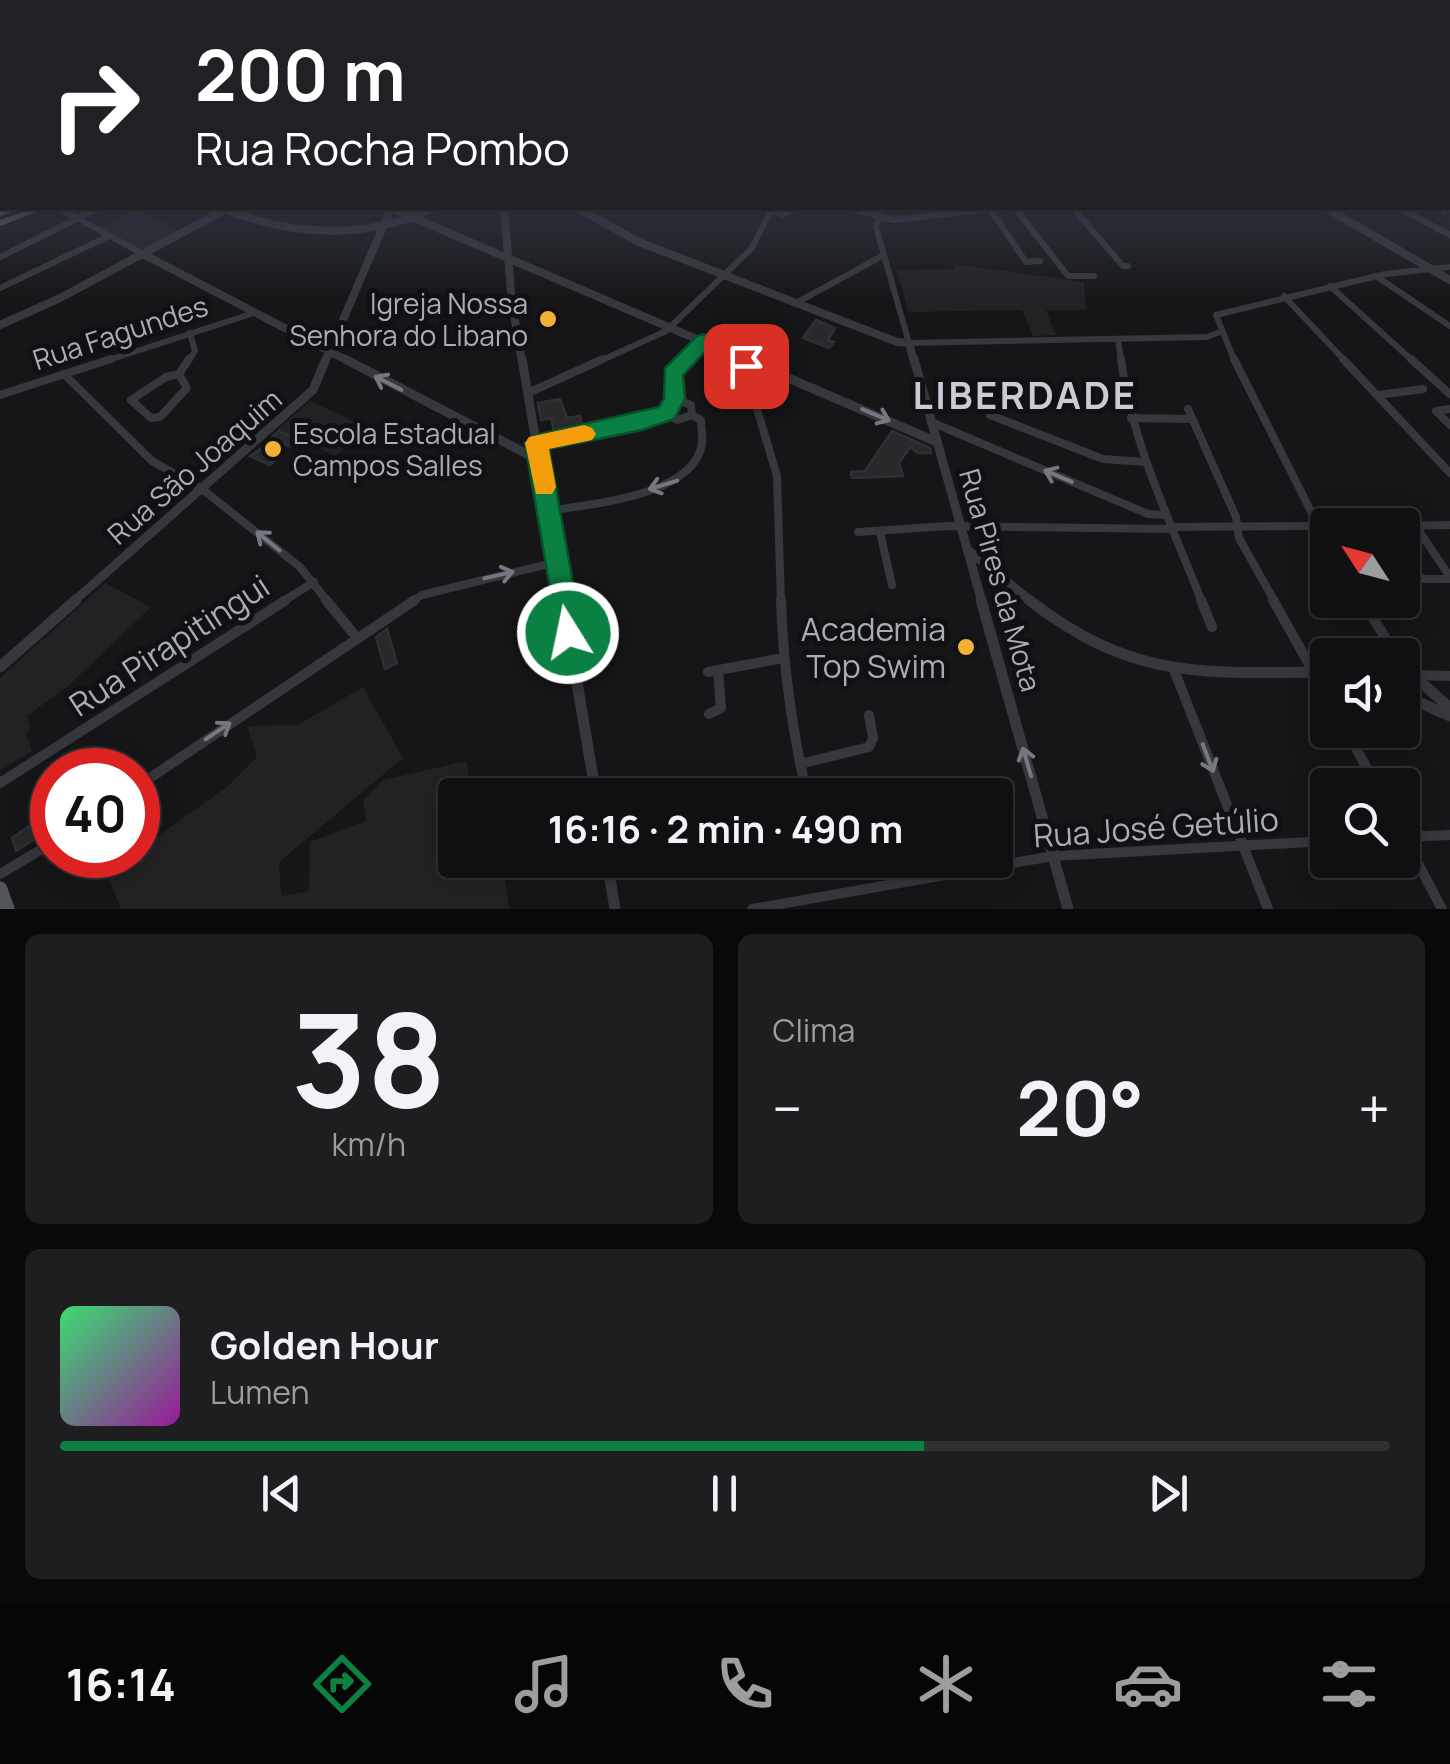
<!DOCTYPE html>
<html lang="pt">
<meta charset="utf-8">
<style>
:root{--surface:#101012;--page:#1e1e20;--text:#f1f3f6;--muted:#9c9d9f;--line:#303032;--accent:#0b8043}
body{margin:0;font-family:Manrope,sans-serif;background:var(--page);color:var(--text);height:100vh;display:flex;flex-direction:column;font-size:38px;white-space:nowrap}
*{box-sizing:border-box;margin:0}
p{font-size:32px;color:var(--muted)}
.icon{flex:none;width:55px;height:55px;fill:none;stroke:currentColor;stroke-width:2;stroke-linecap:round;stroke-linejoin:round}
.map{position:relative;height:909px;overflow:hidden}
.side{display:flex;flex-direction:column;gap:25px;padding:25px;background:#09090a;flex:1}
.side>*{flex:none}
.banner{position:absolute;left:0px;top:0px;width:1450px;height:210px;box-shadow:0 5px 25px #0003,0 0 0 2px var(--line);background:#202124;color:#fff;overflow:hidden}
.needle{width:65px;rotate:306deg}
.controls{position:absolute;left:1310px;top:508px;display:grid;gap:20px}
.controls a{display:grid;place-items:center;width:110px;height:110px;border-radius:10px;background:var(--surface);box-shadow:0 5px 25px #0003,0 0 0 2px var(--line);font-size:50px}
.speed{position:absolute;left:30px;top:748px;display:flex;gap:20px;font-size:50px;font-weight:700;text-align:center}
.speed>*{display:grid;place-content:center;width:130px;height:130px;border-radius:50%;background:var(--surface);box-shadow:0 5px 25px #0003,0 0 0 2px var(--line);line-height:1}
.speed .limit{border:15px solid #d22;background:#fff;color:#111}
.pin{position:absolute;display:grid;place-items:center;width:85px;height:85px;color:#fff;margin:-42px;border-radius:20px;box-shadow:0 5px 15px #0006}
.me{position:absolute;width:110px;margin:-55px;rotate:350deg;stroke-linejoin:round;filter:drop-shadow(0 0 8px #0008)}
.turn{display:flex;align-items:center;gap:35px;height:210px;padding:0 30px;font-size:45px}
.turn .icon{width:130px;height:130px;stroke-width:2.5}
.turn b{display:block;font-size:70px;line-height:85px}
.big{font-size:75px;font-weight:700;line-height:1.1}
.side .card{flex:1;display:flex;flex-direction:column;justify-content:center;gap:15px;min-width:0;padding:0 35px;border-radius:15px;background:var(--page)}
.side .dial{align-items:center;gap:0}
.dial b{font-size:130px;line-height:1}
.song{display:flex;align-items:center;gap:30px}
.cover{width:120px;height:120px;border-radius:15px;background:linear-gradient(135deg,hsl(140 70% 55%),hsl(300 70% 35%))}
.played{height:10px;border-radius:5px;background:linear-gradient(90deg,var(--accent) 65%,var(--line) 65%)}
.keys{display:flex;justify-content:space-around;direction:ltr}
.heat{display:flex;justify-content:space-between;align-items:center;font-size:55px;direction:ltr}
.side .tiles{flex:1;display:grid;gap:25px;grid-template-columns:1fr 1fr}
.card:last-child{grid-column:span 2}
.trip{position:absolute;left:438px;top:778px;width:575px;height:100px;border-radius:10px;background:var(--surface);box-shadow:0 5px 25px #0003,0 0 0 2px var(--line);font-weight:700;line-height:100px;text-align:center}
.tabs{display:flex;height:160px;justify-content:space-around;align-items:center;background:#060607;color:var(--muted)}
.tabs .icon{width:70px;height:70px}
.tabs .active{color:var(--accent)}
.tabs b{font-size:45px;color:var(--text)}
.map>svg:first-child{display:block}
.built{fill:#222225}
.building{fill:#29292c;stroke:#303034;stroke-width:2.5}
.lines{fill:none;stroke-linecap:round;stroke-linejoin:round}
.minor-far2{stroke:#37383d;stroke-width:6}
.minor-far1{stroke:#37383d;stroke-width:8}
.minor{stroke:#37383d;stroke-width:10}
.tertiary-far2{stroke:#37383d;stroke-width:8}
.tertiary-far1{stroke:#37383d;stroke-width:9}
.tertiary{stroke:#37383d;stroke-width:11}
.primary{stroke:#53555c;stroke-width:15}
.trunk{fill:#5b5e65;fill-rule:evenodd}
.oneway{stroke:#757881}
.route{fill:#0b8043;stroke:#07532c;stroke-width:2.5}
.slow{fill:#f59e0b}
.poi-dot{fill:#f2b134;stroke:#111113;stroke-width:4}
.labels{text-anchor:middle;dominant-baseline:central;stroke-width:10;stroke-linejoin:round;paint-order:stroke}
.poi-label{font-size:28px;fill:#a8adb8;stroke:#111113;text-anchor:end}
.street-label{font-size:28px;fill:#a8adb8;stroke:#111113}
.near-poi-label{font-size:32px;fill:#a8adb8;stroke:#111113;text-anchor:end}
.near-street-label{font-size:32px;fill:#a8adb8;stroke:#111113}
.district-label{font-size:38px;font-weight:bold;letter-spacing:2.5px;fill:#c9ccd4;stroke:#111113}
</style>
<div class="map">
<svg width="1450" height="909" viewBox="0 0 1450 909">
<rect width="100%" height="100%" fill="#161618"/>
<!-- built -->
<g class="built">
<path d="M 137,208 L 162,221 L 179,230 L 142,250 L 100,227 Z"/>
<path d="M 954,264 L 1084,282 L 1086,310 L 1046,310 L 1056,335 L 1033,336 L 1022,310 L 908,312 L 897,270 L 955,269 Z"/>
<path d="M 310,401 L 354,421 L 350,429 L 359,434 L 336,456 L 277,430 Z"/>
<path d="M 105,583 L 151,607 L 68,686 L 27,716 L 31,729 L 26,733 L 32,751 L 0,771 L 0,678 Z"/>
<path d="M 363,687 L 403,758 L 279,862 L 281,896 L 309,891 L 310,842 L 366,821 L 363,800 L 383,780 L 467,761 L 470,795 L 455,795 L 455,860 L 503,860 L 509,909 L 121,909 L 106,872 L 130,855 L 138,855 L 138,850 L 228,786 L 257,757 L 247,726 L 298,725 Z"/>
</g>
<!-- building -->
<g class="building">
<path d="M 816,320 L 835,328 L 828,340 L 834,342 L 829,348 L 803,338 Z"/>
<path d="M 560,399 L 567,418 L 580,416 L 582,425 L 554,431 L 551,418 L 541,420 L 538,403 Z"/>
<path d="M 279,431 L 300,440 L 292,447 L 285,444 L 273,455 L 278,457 L 270,465 L 250,456 L 277,438 L 273,436 Z"/>
<path d="M 892,431 L 930,448 L 931,453 L 918,453 L 910,447 L 899,463 L 903,476 L 852,478 L 851,472 L 865,471 Z"/>
<path d="M 387,629 L 397,663 L 385,669 L 376,637 Z"/>
<path d="M 52,810 L 52,827 L 16,851 L 12,838 Z"/>
</g>
<g class="lines">
<!-- minor-far2 -->
<g class="minor-far2">
<path d="M 59,208 L 143,254"/>
<path d="M 766,208 L 783,215 L 797,208"/>
<path d="M 850,208 L 893,220 L 1001,208"/>
<path d="M 1015,208 L 1068,276 L 1094,276"/>
<path d="M 1073,208 L 1123,266 L 1128,266"/>
<path d="M 1399,208 L 1450,235"/>
<path d="M 990,209 L 1026,262 L 1040,261"/>
<path d="M 1443,211 L 1447,208"/>
<path d="M 879,217 L 876,227 L 909,343 L 1207,337 L 1220,332"/>
<path d="M 0,257 L 99,208"/>
<path d="M 1376,276 L 1450,326"/>
<path d="M 1330,286 L 1414,362"/>
<path d="M 0,288 L 109,236"/>
<path d="M 1284,296 L 1346,362"/>
<path d="M 796,303 L 884,255"/>
<path d="M 1118,339 L 1121,362"/>
<path d="M 103,362 L 254,313"/>
<path d="M 188,362 L 195,351 L 190,333"/>
<path d="M 598,362 L 666,331 L 752,248 L 771,210"/>
<path d="M 684,362 L 704,341"/>
<path d="M 1235,362 L 1216,315 L 1385,274 L 1450,267"/>
</g>
<!-- minor-far1 -->
<g class="minor-far1">
<path d="M 1121,359 C 1132,444 1171,523 1202,602"/>
<path d="M 1234,359 L 1328,545"/>
<path d="M 1343,359 L 1450,473"/>
<path d="M 1411,359 L 1450,394"/>
<path d="M 748,360 L 746,372 L 777,476 L 781,602"/>
<path d="M 64,374 L 152,461 L 202,489 L 300,567 L 328,602"/>
<path d="M 179,374 L 187,388 L 160,417 L 151,418 L 131,400 L 166,377 Z"/>
<path d="M 179,374 L 189,359"/>
<path d="M 528,393 L 603,359"/>
<path d="M 0,395 L 111,359"/>
<path d="M 1378,395 L 1423,389"/>
<path d="M 973,398 L 994,406 L 990,415 L 1103,459 L 1146,462"/>
<path d="M 675,399 L 673,373 L 686,359"/>
<path d="M 1188,409 L 1236,517 L 1239,538 L 1275,602"/>
<path d="M 1450,409 L 1436,411 L 1450,425"/>
<path d="M 667,413 L 677,420 L 692,415"/>
<path d="M 1131,418 L 1192,419"/>
<path d="M 931,422 L 1148,514 L 1165,515"/>
<path d="M 536,443 L 667,413 L 675,399"/>
<path d="M 548,511 C 589,504 693,497 702,444 C 703,437 701,427 701,420 L 692,415 L 691,405 L 675,399"/>
<path d="M 1415,525 L 1450,577"/>
<path d="M 1402,526 L 1450,525"/>
<path d="M 1172,527 L 1328,526"/>
<path d="M 858,532 L 948,526 L 1171,529"/>
<path d="M 880,532 L 892,585"/>
<path d="M 1411,564 L 1422,579 L 1450,579"/>
<path d="M 282,602 L 314,582"/>
<path d="M 411,602 L 422,595 L 557,562"/>
</g>
<!-- minor -->
<g class="minor">
<path d="M 326,600 L 357,638"/>
<path d="M 781,600 C 783,666 792,730 807,795"/>
<path d="M 1201,600 L 1212,627"/>
<path d="M 1273,600 L 1328,698"/>
<path d="M 1362,600 L 1396,655"/>
<path d="M 1402,663 L 1413,675 L 1450,676"/>
<path d="M 1174,670 L 1268,909"/>
<path d="M 708,672 L 783,658"/>
<path d="M 709,714 L 721,708 L 718,670"/>
<path d="M 1346,730 L 1376,785"/>
<path d="M 800,764 L 869,747 L 873,738 L 869,715"/>
<path d="M 0,783 L 286,600"/>
<path d="M 138,786 L 415,600"/>
<path d="M 1402,833 L 1442,909"/>
<path d="M 1402,837 L 1450,835"/>
<path d="M 822,860 L 824,866"/>
<path d="M 0,874 L 52,843"/>
<path d="M 752,909 L 1053,856 L 1328,841"/>
</g>
<!-- tertiary-far2 -->
<g class="tertiary-far2">
<path d="M 391,208 L 750,362"/>
<path d="M 504,208 L 512,303 L 522,362"/>
<path d="M 577,208 L 639,242 L 897,342 L 909,343 L 914,362"/>
<path d="M 1326,208 L 1450,280"/>
<path d="M 223,209 C 291,235 366,241 433,208"/>
<path d="M 143,254 L 350,362"/>
<path d="M 0,325 L 60,298 L 228,208"/>
<path d="M 325,362 L 391,208"/>
</g>
<!-- tertiary-far1 -->
<g class="tertiary-far1">
<path d="M 345,359 L 527,454 L 538,453"/>
<path d="M 522,359 L 563,602"/>
<path d="M 744,359 L 937,442"/>
<path d="M 914,359 L 982,602"/>
<path d="M 968,550 L 1032,602"/>
<path d="M 73,602 L 313,390 L 326,359"/>
</g>
<!-- tertiary -->
<g class="tertiary">
<path d="M 563,600 L 596,795"/>
<path d="M 981,600 L 1068,909"/>
<path d="M 1029,600 C 1134,681 1203,673 1328,672"/>
<path d="M 0,667 L 76,600"/>
<path d="M 1402,675 L 1413,675 L 1450,708"/>
<path d="M 1402,695 L 1450,716"/>
<path d="M 607,860 L 615,909"/>
</g>
<!-- primary -->
<path class="primary" d="M 0,889 L 7,909"/>
<!-- trunk -->
<g class="trunk">
<path d="M 7,208 L 20,208 L 0,216 L 0,210 Z"/>
<path d="M 35,208 L 47,208 L 0,226 L 0,220 Z"/>
</g>
</g>
<!-- one-way arrows -->
<defs><path id="oneway-shaft" d="M-6 0H5M1.5-3L5.5 0L1.5 3" fill="none" stroke-width="1.6" stroke-linecap="round" stroke-linejoin="round" transform="scale(2.5)"/></defs>
<g class="oneway">
<use href="#oneway-shaft" transform="translate(388 383) rotate(-153)"/>
<use href="#oneway-shaft" transform="translate(876 415) rotate(23)"/>
<use href="#oneway-shaft" transform="translate(1058 476) rotate(-157)"/>
<use href="#oneway-shaft" transform="translate(663 485) rotate(163)"/>
<use href="#oneway-shaft" transform="translate(268 541) rotate(-141)"/>
<use href="#oneway-shaft" transform="translate(499 575) rotate(-13)"/>
<use href="#oneway-shaft" transform="translate(218 731) rotate(-34)"/>
<use href="#oneway-shaft" transform="translate(1208 758) rotate(69)"/>
<use href="#oneway-shaft" transform="translate(1027 762) rotate(-106)"/>
</g>
<!-- sky -->
<linearGradient id="sky" x2="0" y2="1"><stop stop-color="#0c0c0d"/><stop offset="0.58" stop-color="#363c48"/><stop offset="1" stop-color="#363c48" stop-opacity="0"/></linearGradient>
<rect width="1450" height="300" fill="url(#sky)"/>
<!-- route -->
<path class="route" d="M 704,334 L 755,355 L 758,360 L 753,371 L 738,371 L 737,363 L 707,350 L 683,375 L 685,399 L 674,419 L 642,430 L 549,449 L 582,633 L 578,641 L 568,645 L 559,641 L 525,443 L 536,435 L 659,407 L 664,399 L 665,368 L 697,336 Z"/>
<!-- slow -->
<path class="slow" d="M 584,425 L 592,428 L 596,434 L 592,440 L 549,449 L 556,487 L 552,494 L 536,494 L 525,443 L 529,437 Z"/>
<!-- markers -->
<g class="poi-dot">
<circle cx="548" cy="319" r="10"/>
<circle cx="273" cy="449" r="10"/>
<circle cx="966" cy="647" r="10"/>
</g>
<g class="labels">
<!-- poi labels -->
<g class="poi-label">
<text x="528" y="303">Igreja Nossa<tspan x="528" dy="32">Senhora do Libano</tspan></text>
<text x="293" y="433" text-anchor="start">Escola Estadual<tspan x="293" dy="32">Campos Salles</tspan></text>
</g>
<!-- street labels -->
<g class="street-label">
<text transform="translate(120 332) rotate(-18)">Rua Fagundes</text>
<text transform="translate(194 466) rotate(-41)">Rua São Joaquim</text>
<text transform="translate(1001 580) rotate(74)">Rua Pires da Mota</text>
</g>
<!-- near-poi labels -->
<g class="near-poi-label">
<text x="946" y="629">Academia<tspan x="946" dy="37">Top Swim</tspan></text>
</g>
<!-- near-street labels -->
<g class="near-street-label">
<text transform="translate(169 645) rotate(-33)">Rua Pirapitingui</text>
<text transform="translate(1156 827) rotate(-4)">Rua José Getúlio</text>
</g>
<!-- district labels -->
<g class="district-label">
<text x="1025" y="394">LIBERDADE</text>
</g>
</g>
</svg>
<div class="controls">
<a><svg class="needle" viewBox="-14 -14 28 28"><path d="M0-13l5 13h-10z" fill="#e53935"/><path d="M0 13l5-13h-10z" fill="#9c9d9f"/></svg></a>
<a><svg class="icon" aria-label="sound" viewBox="0 0 24 24"><path d="M4 9h4l5-4v14l-5-4H4zM17 9q2 3 0 6"/></svg></a>
<a><svg class="icon" aria-label="search" viewBox="0 0 24 24"><circle cx="10" cy="10" r="6"/><path d="M15 15l6 6"/></svg></a>
</div>
<div class="speed"><div class="limit">40</div></div>
<div class="pin" style="left:746px;top:366px;background:#d93025"><svg class="icon" aria-label="arrive" viewBox="0 0 24 24"><path d="M6 21V4h12l-3 4 3 4H6"/></svg></div>
<svg class="me" style="left:568px;top:633px" viewBox="-20 -20 40 40"><circle r="17" fill="#0b8043" stroke="#fff" stroke-width="3"/><path d="M0-11L8 9 0 5-8 9z" fill="#fff"/></svg>
<div class="trip">16:16 · 2 min · 490 m</div>
<div class="banner">
<div class="turn"><svg class="icon" aria-label="right" viewBox="0 0 24 24"><path d="M7 20v-9h11M14 6l5 5-5 5"/></svg><div><b>200 m</b>Rua Rocha Pombo</div></div>
</div>
</div>
<section class="side">
<div class="tiles">
<div class="card dial"><b>38</b><p>km/h</p></div>
<div class="card"><p>Clima</p>
<div class="heat"><a>−</a><b class="big">20°</b><a>+</a></div>
</div>
<div class="card">
<div class="song"><i class="cover"></i><div><b>Golden Hour</b><p>Lumen</p></div></div>
<div class="played"></div>
<div class="keys"><svg class="icon" aria-label="previous" viewBox="0 0 24 24"><path d="M18 5L8 12l10 7zM5 5v14"/></svg><svg class="icon" aria-label="pause" viewBox="0 0 24 24"><path d="M8 5v14M16 5v14"/></svg><svg class="icon" aria-label="next" viewBox="0 0 24 24"><path d="M6 5l10 7-10 7zM19 5v14"/></svg></div>
</div>
</div>
</section>
<nav class="tabs">
<b>16:14</b>
<svg class="icon active" aria-label="directions" viewBox="0 0 24 24"><path d="M12 3l9 9-9 9-9-9zM9 14v-3h6M13 9l2 2-2 2"/></svg>
<svg class="icon" aria-label="music" viewBox="0 0 24 24"><path d="M9 18V5l10-2v13"/><circle cx="6" cy="18" r="3"/><circle cx="16" cy="16" r="3"/></svg>
<svg class="icon" aria-label="phone" viewBox="0 0 24 24"><path d="M5 4h4l2 5-3 2q2 4 5 5l2-3 5 2v4C11 20 4 13 5 4z"/></svg>
<svg class="icon" aria-label="climate" viewBox="0 0 24 24"><path d="M12 3v18M4 7l16 10M4 17L20 7"/></svg>
<svg class="icon" aria-label="car" viewBox="0 0 24 24"><path d="M5 17H2v-5l4-1 3-4h7l3 4 3 1v5h-3M9 17h6M6 11h13"/><circle cx="7" cy="17" r="2"/><circle cx="17" cy="17" r="2"/></svg>
<svg class="icon" aria-label="filters" viewBox="0 0 24 24"><path d="M4 7h16M4 17h16"/><circle cx="9" cy="7" r="2"/><circle cx="15" cy="17" r="2"/></svg>
</nav>
